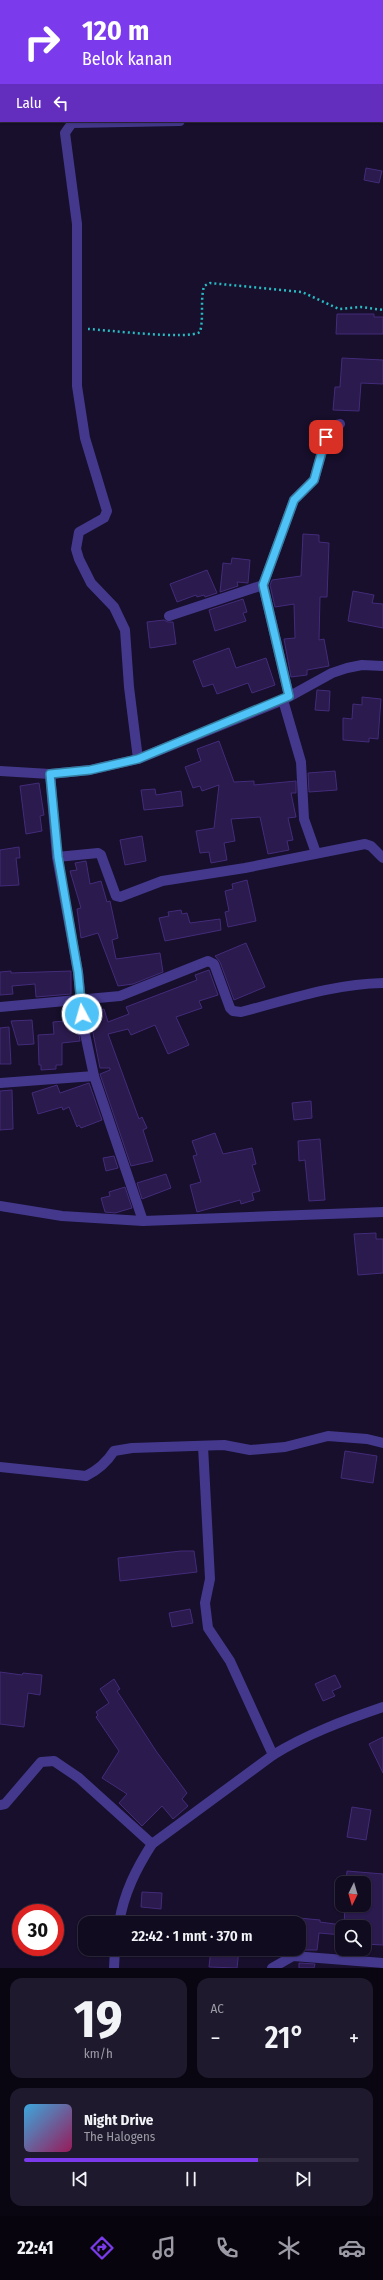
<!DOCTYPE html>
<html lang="id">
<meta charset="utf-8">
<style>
:root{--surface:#110b20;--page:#1e192d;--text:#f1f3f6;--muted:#9c9ba5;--line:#302b3e;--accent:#7c3aed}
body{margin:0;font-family:"Fira Sans Condensed",sans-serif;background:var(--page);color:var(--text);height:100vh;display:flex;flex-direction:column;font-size:15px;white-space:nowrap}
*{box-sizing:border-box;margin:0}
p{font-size:13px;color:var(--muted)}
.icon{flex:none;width:22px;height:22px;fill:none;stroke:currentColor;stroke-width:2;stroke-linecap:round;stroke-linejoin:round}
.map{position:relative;height:1968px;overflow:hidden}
.side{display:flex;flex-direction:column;gap:10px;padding:10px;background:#090612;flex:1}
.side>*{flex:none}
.top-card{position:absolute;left:0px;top:0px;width:383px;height:122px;box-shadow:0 1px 3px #0004,0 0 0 1px var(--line);background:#7c3aed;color:#fff;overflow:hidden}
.needle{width:26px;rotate:185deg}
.controls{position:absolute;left:335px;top:1876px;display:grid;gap:8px}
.controls a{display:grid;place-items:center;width:36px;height:36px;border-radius:8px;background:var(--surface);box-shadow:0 1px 3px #0004,0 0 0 1px var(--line);font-size:20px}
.speed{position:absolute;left:12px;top:1904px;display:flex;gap:8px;font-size:20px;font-weight:700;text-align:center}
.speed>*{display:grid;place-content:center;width:52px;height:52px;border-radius:50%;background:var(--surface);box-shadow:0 1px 3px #0004,0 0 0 1px var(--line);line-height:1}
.speed .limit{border:6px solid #d22;background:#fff;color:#111}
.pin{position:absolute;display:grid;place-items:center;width:34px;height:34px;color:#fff;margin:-17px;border-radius:8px;box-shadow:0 2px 6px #0006}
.me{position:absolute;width:44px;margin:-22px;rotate:354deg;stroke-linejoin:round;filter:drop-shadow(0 0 3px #0008)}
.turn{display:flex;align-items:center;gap:14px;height:84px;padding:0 16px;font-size:18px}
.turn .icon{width:52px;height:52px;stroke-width:2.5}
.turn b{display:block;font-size:28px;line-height:34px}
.then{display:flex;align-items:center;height:38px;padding:0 16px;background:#0003;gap:8px;font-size:15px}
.big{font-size:30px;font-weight:600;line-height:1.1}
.side .widget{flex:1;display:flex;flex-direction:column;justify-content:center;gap:6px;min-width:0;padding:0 14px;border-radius:12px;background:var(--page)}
.side .dial{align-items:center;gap:0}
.dial b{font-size:52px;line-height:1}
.song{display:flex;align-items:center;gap:12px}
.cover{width:48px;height:48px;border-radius:6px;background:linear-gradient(135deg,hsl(200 70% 55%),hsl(330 70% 35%))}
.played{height:4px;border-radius:2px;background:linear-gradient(90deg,var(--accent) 70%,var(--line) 70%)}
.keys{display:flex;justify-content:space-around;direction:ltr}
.heat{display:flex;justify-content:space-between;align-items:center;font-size:22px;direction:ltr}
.side .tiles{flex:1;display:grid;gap:10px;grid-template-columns:1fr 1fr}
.widget:last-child{grid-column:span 2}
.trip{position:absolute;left:78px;top:1916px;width:228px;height:40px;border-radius:12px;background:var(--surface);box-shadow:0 1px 3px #0004,0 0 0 1px var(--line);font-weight:600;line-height:40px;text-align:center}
.menu{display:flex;height:64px;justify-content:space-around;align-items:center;background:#07040d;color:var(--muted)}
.menu .icon{width:28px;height:28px}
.menu .selected{color:var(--accent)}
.menu b{font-size:18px;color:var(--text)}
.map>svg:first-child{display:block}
.building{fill:#2a1a4d;stroke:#432b7a}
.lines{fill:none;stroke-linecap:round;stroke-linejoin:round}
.path{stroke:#29bbc3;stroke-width:2.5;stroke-dasharray:2 3;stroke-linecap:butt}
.street{stroke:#44388c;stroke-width:10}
.route-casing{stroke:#337fa1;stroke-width:10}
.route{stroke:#4fc3f7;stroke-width:7}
</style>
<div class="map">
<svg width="383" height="1968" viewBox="0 0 383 1968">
<rect width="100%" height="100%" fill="#170f2b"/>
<!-- building -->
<g class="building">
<path d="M 366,168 L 382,171 L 379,183 L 364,180 Z"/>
<path d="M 337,314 L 374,314 L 374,317 L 383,317 L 383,334 L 336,334 Z"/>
<path d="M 342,358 L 383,360 L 383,384 L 361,383 L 359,411 L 333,410 L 335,387 L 340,387 Z"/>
<path d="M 303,534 L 319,535 L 319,542 L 329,543 L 327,597 L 320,597 L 319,640 L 324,639 L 329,666 L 307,670 L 307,675 L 291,677 L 284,639 L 295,638 L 294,604 L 275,607 L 270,585 L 272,580 L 301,576 Z"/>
<path d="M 232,558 L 250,560 L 248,583 L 237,582 L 238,586 L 220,592 L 223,563 L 231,564 Z"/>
<path d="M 207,570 L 217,593 L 205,597 L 204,595 L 197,597 L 196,595 L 177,602 L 170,584 Z"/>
<path d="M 353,591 L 374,595 L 372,603 L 383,604 L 383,628 L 348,621 Z"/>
<path d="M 243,599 L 247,612 L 243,613 L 246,621 L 215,631 L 209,610 Z"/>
<path d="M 164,620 L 168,622 L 173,622 L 176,644 L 150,648 L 147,622 Z"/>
<path d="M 229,648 L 236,668 L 266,658 L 275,685 L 252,693 L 248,683 L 217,694 L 213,684 L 203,687 L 193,661 Z"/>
<path d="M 317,690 L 330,691 L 329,711 L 315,710 Z"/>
<path d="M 362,697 L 381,699 L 378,739 L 369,738 L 369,742 L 343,740 L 343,718 L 352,719 L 353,704 L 362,705 Z"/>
<path d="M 219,741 L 234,782 L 254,781 L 254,785 L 296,781 L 296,793 L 291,793 L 296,817 L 288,818 L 293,840 L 287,841 L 289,850 L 268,854 L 260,817 L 231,819 L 235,841 L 224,843 L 227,860 L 211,863 L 209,852 L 200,853 L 196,831 L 214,828 L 219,785 L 202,791 L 200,786 L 193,788 L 185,767 L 201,761 L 197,749 Z"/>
<path d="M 335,771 L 337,790 L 309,792 L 308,773 Z"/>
<path d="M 39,783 L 44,815 L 40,816 L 42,831 L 26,834 L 20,786 Z"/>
<path d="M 155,789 L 156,795 L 181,791 L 183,806 L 144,810 L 141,790 Z"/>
<path d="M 142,836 L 146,861 L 125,865 L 120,840 Z"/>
<path d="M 19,847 L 20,858 L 16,858 L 19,885 L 0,886 L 0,850 Z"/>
<path d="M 86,861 L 90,884 L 101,881 L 107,902 L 110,901 L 118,938 L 112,940 L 116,959 L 160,953 L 163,972 L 133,984 L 118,986 L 98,933 L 81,938 L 77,909 L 81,908 L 70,871 L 77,870 L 75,863 Z"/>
<path d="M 247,880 L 256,921 L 228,927 L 225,912 L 229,911 L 225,891 L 233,889 L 232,884 Z"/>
<path d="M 181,910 L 182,914 L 187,913 L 190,923 L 220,919 L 221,930 L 165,941 L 159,918 L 169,916 L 168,912 Z"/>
<path d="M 246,943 L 265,987 L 234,1000 L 220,962 L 215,956 Z"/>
<path d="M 209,970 L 218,995 L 199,1001 L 202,1008 L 176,1017 L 189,1045 L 168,1054 L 155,1025 L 131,1035 L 128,1029 L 108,1034 L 139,1119 L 142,1117 L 147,1128 L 143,1130 L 153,1161 L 131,1166 L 100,1074 L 110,1070 L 110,1068 L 100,1068 L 89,1013 L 104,1009 L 108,1022 L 129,1014 L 126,1007 L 197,980 L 195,975 Z"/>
<path d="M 11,971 L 11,973 L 71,971 L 71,994 L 36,997 L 35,984 L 12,986 L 13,994 L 0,995 L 0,972 Z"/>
<path d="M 32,1020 L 34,1044 L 18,1045 L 11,1021 Z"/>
<path d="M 77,1020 L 80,1041 L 62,1043 L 62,1065 L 56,1065 L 56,1069 L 41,1070 L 41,1065 L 39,1065 L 38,1035 L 54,1034 L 53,1022 Z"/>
<path d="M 9,1027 L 11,1064 L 0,1064 L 0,1028 Z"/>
<path d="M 89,1083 L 102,1120 L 81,1128 L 79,1125 L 77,1127 L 69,1107 L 63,1110 L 62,1107 L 38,1114 L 32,1093 L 57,1085 L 60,1093 Z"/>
<path d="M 12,1090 L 13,1129 L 0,1130 L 0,1091 Z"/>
<path d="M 311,1101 L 312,1118 L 294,1120 L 292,1103 Z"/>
<path d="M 215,1133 L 223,1154 L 252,1148 L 256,1164 L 252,1165 L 260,1191 L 252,1193 L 254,1200 L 241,1204 L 240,1200 L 197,1212 L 190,1185 L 201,1182 L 193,1156 L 197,1155 L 192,1141 Z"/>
<path d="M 320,1139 L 325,1200 L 309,1201 L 305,1160 L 299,1161 L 298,1141 Z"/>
<path d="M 114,1156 L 118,1168 L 106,1171 L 103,1158 Z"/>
<path d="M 166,1174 L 171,1188 L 142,1199 L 137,1183 Z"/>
<path d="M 125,1187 L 132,1208 L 115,1213 L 105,1212 L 101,1198 L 110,1196 L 109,1192 Z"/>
<path d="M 376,1233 L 376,1239 L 383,1239 L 383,1273 L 358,1275 L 354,1234 Z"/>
<path d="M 345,1451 L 377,1456 L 373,1483 L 341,1478 Z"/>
<path d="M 181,1551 L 194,1551 L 197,1572 L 120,1581 L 118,1558 Z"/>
<path d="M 190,1609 L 193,1623 L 172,1627 L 169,1613 Z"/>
<path d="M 0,1672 L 22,1675 L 23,1673 L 42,1675 L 40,1695 L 28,1693 L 24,1727 L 0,1724 Z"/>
<path d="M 335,1675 L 341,1687 L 332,1691 L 335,1696 L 323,1701 L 315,1684 Z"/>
<path d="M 114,1679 L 120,1689 L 117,1691 L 156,1751 L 187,1793 L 182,1799 L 188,1806 L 173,1819 L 162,1806 L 142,1826 L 119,1803 L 127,1794 L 102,1778 L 119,1751 L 96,1717 L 98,1715 L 96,1712 L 109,1703 L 100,1689 Z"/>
<path d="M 383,1737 L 383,1773 L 369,1744 Z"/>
<path d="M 352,1807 L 371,1810 L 366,1840 L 347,1837 Z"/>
<path d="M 347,1871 L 383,1874 L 383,1945 L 364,1944 L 364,1927 L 344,1927 L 345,1905 L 364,1905 L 364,1883 L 346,1883 Z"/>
<path d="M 142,1892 L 162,1893 L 161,1909 L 141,1907 Z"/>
<path d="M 299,1918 L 320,1920 L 320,1922 L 342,1925 L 342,1935 L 319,1933 L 317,1950 L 299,1950 Z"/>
<path d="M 211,1949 L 239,1950 L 237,1968 L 209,1967 Z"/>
<path d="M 299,1963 L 315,1964 L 314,1968 L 299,1968 Z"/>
</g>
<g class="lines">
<!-- path -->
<path class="path" d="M 88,329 C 107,330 188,340 200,332 C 204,317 200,302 204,286 L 210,283 L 302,292 L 339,309 L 361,307 L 383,310"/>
<!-- street -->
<g class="street">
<path d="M 322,0 L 322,1"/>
<path d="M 0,1 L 1,0"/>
<path d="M 382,62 L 383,62"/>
<path d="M 169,616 L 263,585"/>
<path d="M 289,696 L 263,585 L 294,500 L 314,480 L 328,431 L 332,426 L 340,424"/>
<path d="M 283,700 L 301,762 L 304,819 L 316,853"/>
<path d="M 138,759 L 129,687 L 125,630 L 114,607 L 91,583 L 79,559 L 76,549 L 79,532 L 104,518 L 107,511 L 85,438 L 77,386 L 77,224 L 65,133 L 72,123 L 180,121"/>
<path d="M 0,771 L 50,774"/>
<path d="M 57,857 L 98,853 L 101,855 L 116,896 L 120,897 L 162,881 L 245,868 L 365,844 L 371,846 L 383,858"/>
<path d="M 0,1007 L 120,996 L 208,961 L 214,964 L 230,1008 L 233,1011 L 241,1012 C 288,1000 333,984 383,983"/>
<path d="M 0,1083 L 94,1076"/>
<path d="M 0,1206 L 62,1216 L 143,1221 L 383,1212"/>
<path d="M 143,1221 L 94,1076 L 84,1029 L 78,972 L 57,857 L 50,774 L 90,770 L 138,759 L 283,700 L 332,673 L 347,668 L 362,665 L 383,666"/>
<path d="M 203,1446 L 210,1579 L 205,1603 L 208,1628 L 230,1661 L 273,1755"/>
<path d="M 0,1467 L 86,1476 C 98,1470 107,1462 114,1451 L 132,1448 L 224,1445 L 250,1450 L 285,1447 L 328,1436 L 367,1439 L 383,1443"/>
<path d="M 0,1805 L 5,1804 L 41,1762 L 54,1761 L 79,1778 L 152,1844 C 136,1869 124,1893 119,1923"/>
<path d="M 152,1844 L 273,1755 C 307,1734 345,1720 383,1707"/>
<path d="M 114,1968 L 115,1949"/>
<path d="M 272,1968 L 293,1956 L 383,1963"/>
</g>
</g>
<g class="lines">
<!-- route casing -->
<g class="route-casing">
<path id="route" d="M 82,1014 L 78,972 L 58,857 L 50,774 L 90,770 L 138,759 L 289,696 L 263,585 L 294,500 L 314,480 L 326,437"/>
</g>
<!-- route -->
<use href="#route" class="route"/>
</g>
</svg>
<div class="controls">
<a><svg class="needle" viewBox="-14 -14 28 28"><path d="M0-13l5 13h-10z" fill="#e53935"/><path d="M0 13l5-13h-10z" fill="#9c9ba5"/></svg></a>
<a><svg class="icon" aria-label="search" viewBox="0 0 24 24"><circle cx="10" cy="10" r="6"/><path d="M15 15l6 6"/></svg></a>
</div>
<div class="speed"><div class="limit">30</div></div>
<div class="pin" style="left:326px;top:437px;background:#d93025"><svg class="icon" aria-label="arrive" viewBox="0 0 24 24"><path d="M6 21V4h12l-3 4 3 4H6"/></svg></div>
<svg class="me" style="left:82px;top:1014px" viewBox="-20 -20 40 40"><circle r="17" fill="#4fc3f7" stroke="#fff" stroke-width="3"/><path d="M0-11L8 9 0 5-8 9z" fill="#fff"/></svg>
<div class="trip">22:42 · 1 mnt · 370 m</div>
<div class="top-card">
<div class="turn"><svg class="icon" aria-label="right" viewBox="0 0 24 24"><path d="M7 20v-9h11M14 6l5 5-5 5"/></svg><div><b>120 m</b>Belok kanan</div></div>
<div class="then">Lalu<svg class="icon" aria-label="left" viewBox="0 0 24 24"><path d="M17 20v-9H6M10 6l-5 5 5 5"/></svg></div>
</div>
</div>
<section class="side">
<div class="tiles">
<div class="widget dial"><b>19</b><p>km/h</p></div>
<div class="widget"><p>AC</p>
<div class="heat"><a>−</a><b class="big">21°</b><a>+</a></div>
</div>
<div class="widget">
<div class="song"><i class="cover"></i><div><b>Night Drive</b><p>The Halogens</p></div></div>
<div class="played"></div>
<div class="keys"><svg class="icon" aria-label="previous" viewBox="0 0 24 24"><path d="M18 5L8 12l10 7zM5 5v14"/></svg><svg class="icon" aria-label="pause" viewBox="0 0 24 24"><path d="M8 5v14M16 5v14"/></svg><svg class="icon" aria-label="next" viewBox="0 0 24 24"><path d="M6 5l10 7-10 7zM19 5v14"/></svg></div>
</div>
</div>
</section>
<nav class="menu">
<b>22:41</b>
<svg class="icon selected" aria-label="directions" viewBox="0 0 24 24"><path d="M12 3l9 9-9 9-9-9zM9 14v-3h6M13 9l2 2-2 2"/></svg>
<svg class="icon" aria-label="music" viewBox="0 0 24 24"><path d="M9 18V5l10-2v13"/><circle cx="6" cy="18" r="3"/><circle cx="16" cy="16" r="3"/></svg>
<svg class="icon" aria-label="phone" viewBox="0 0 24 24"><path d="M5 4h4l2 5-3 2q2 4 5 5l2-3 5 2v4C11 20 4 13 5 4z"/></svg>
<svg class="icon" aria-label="climate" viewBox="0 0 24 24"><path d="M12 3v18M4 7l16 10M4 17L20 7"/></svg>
<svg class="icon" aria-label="car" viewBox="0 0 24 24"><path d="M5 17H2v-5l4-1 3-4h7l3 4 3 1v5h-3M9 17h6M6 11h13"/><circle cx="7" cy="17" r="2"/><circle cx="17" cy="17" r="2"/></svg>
</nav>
